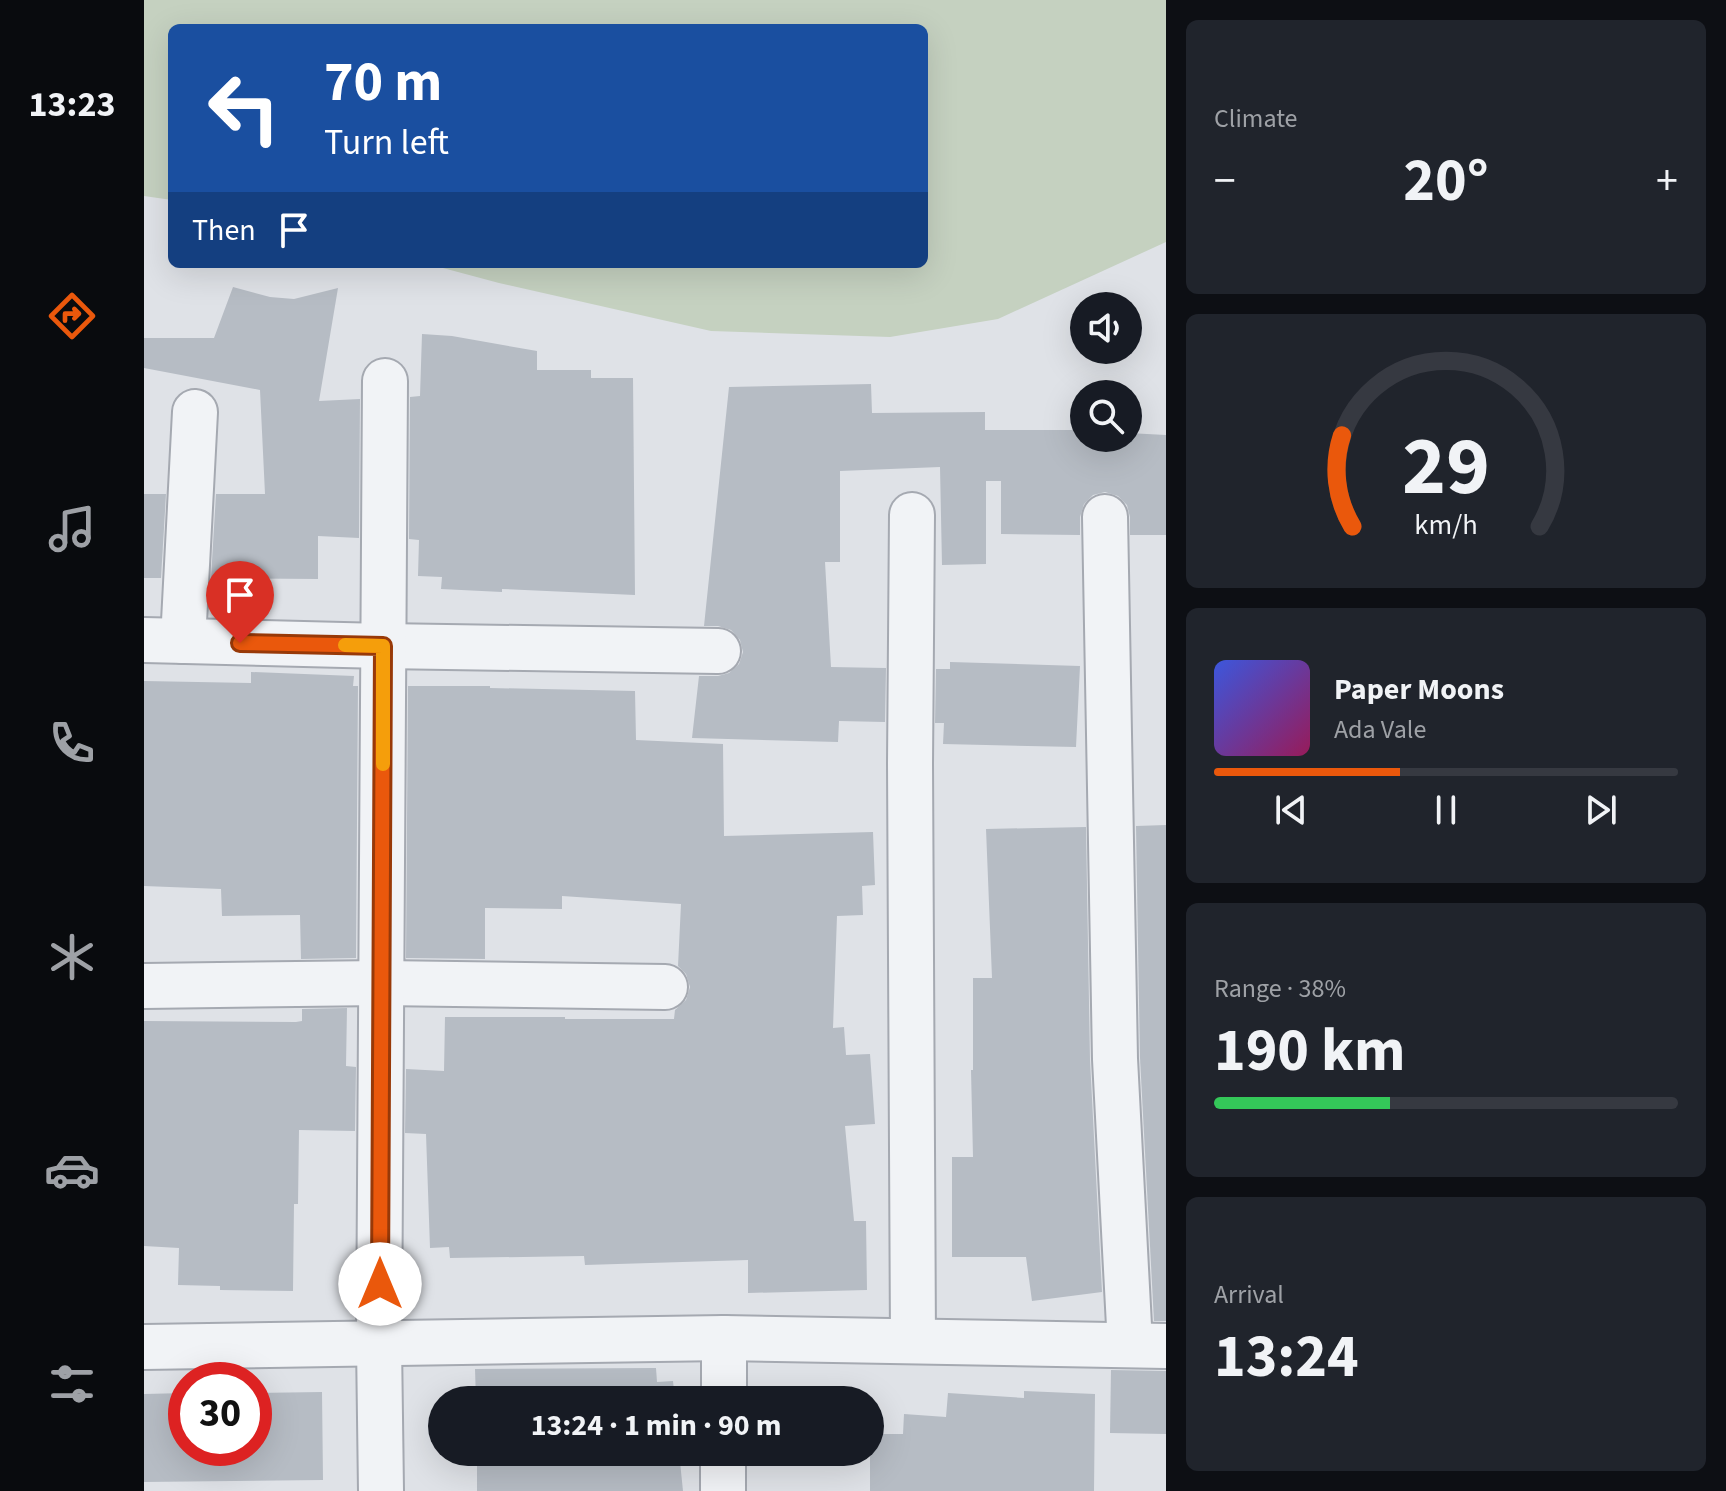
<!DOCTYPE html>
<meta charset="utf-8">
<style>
:root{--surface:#171b24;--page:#20242c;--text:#f1f3f6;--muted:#9ea1a6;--line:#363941;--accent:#ea580c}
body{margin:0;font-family:"Source Sans 3",sans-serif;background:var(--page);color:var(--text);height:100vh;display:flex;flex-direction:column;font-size:30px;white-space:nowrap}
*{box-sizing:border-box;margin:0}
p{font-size:26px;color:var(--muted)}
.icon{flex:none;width:44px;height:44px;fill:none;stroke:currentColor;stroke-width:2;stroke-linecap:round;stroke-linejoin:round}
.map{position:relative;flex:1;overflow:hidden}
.sheet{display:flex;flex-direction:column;gap:20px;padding:20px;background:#0d0f14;width:560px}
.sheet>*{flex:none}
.guide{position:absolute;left:24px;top:24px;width:760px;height:244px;border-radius:12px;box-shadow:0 8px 32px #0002;background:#1a4fa0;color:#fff;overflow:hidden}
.buttons{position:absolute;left:926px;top:292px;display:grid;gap:16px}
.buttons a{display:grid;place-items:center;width:72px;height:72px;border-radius:50%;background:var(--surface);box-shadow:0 8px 32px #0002;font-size:40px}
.speed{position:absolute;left:24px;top:1362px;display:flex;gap:16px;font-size:40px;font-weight:700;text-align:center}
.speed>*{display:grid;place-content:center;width:104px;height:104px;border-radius:50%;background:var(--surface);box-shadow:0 8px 32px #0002;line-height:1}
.speed .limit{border:12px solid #d22;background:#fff;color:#111}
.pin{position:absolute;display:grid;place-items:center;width:68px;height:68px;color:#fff;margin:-82px -34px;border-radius:50% 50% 50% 0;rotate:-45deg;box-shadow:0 0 8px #0007}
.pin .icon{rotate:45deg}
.me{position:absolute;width:88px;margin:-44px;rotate:0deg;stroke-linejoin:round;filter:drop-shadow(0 0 6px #0008)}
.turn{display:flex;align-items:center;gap:28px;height:168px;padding:0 24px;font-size:36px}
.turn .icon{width:104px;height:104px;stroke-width:2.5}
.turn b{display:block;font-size:56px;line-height:68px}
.then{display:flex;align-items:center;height:76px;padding:0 24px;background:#0003;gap:16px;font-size:30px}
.big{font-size:60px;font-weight:700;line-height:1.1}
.sheet .card{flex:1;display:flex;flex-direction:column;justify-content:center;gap:12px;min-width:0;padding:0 28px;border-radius:12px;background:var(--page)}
.sheet .dial{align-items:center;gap:0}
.dial svg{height:208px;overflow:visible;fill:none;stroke:var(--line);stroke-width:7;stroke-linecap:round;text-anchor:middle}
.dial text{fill:var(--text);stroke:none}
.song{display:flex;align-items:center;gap:24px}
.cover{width:96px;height:96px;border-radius:12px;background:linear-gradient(135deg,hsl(230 70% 55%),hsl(330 70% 35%))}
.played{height:8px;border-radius:4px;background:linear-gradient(90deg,var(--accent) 40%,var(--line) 40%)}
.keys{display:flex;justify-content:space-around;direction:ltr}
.heat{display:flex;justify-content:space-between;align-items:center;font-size:44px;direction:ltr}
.charge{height:12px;border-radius:6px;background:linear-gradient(90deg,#34c759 38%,var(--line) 0)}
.trip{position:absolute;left:284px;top:1386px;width:456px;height:80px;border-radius:40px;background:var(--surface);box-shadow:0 8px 32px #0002;font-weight:700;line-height:80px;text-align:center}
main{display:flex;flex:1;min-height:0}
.tabs{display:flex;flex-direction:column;width:144px;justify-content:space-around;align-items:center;background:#090b0e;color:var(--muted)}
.tabs .icon{width:56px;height:56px}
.tabs .selected{color:var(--accent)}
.tabs b{font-size:36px;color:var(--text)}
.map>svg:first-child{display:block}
.green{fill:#c5d1c0}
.building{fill:#b6bcc4}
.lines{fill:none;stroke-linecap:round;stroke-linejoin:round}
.minor-casing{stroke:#a5a9b1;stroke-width:48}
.minor{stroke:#f1f3f6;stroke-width:44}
.route-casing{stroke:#983908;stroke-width:20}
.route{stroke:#ea580c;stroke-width:14}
.slow{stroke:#f59e0b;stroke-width:14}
</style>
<main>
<nav class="tabs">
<b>13:23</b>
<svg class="icon selected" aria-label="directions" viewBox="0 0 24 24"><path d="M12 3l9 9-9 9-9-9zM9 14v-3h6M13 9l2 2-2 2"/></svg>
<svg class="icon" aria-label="music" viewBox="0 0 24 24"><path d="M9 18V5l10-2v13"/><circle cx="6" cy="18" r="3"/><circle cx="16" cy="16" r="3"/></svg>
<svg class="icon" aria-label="phone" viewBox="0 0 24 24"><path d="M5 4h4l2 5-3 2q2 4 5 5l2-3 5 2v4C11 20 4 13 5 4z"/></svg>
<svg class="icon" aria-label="climate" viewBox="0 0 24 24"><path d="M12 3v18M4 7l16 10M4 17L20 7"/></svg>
<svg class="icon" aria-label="car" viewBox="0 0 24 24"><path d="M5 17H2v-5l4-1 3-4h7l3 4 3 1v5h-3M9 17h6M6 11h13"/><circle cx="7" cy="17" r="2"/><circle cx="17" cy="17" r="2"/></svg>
<svg class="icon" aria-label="filters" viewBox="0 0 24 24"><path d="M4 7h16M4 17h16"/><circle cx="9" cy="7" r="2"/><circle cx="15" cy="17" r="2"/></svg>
</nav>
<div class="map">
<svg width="1022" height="1491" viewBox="0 0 1022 1491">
<rect width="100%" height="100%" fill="#dfe2e7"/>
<!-- green -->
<path class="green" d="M 0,0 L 1022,0 L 1022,242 L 854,319 L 746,337 L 567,331 L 355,283 L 284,264 L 780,264 L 780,28 L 28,28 L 28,200 L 0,196 Z"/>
<!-- building -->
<g class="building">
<path d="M 89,287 L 126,297 L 150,299 L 194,288 L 175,401 L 216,399 L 215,538 L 174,536 L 174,579 L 67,578 L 72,494 L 121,494 L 116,390 L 0,368 L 0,338 L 70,338 Z"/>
<path d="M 278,334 L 308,336 L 393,351 L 393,370 L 447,370 L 447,378 L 489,378 L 491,595 L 358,589 L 358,592 L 297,589 L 298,577 L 274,576 L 275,540 L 265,539 L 266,397 L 276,396 Z"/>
<path d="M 727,384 L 728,413 L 841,412 L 841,430 L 940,430 L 940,438 L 984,438 L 984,433 L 1022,435 L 1022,535 L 986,535 L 986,517 L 983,505 L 974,496 L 961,492 L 949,495 L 940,504 L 936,517 L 936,535 L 857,534 L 857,481 L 842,481 L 842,564 L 798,565 L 796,467 L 696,471 L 696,562 L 681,562 L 687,667 L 742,668 L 741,722 L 695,721 L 694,742 L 548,738 L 555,676 L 574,676 L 585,673 L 595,664 L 599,652 L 596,640 L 587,630 L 574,626 L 560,626 L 585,387 Z"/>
<path d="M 0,494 L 22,494 L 17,578 L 0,578 Z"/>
<path d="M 806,662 L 936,666 L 932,747 L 799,744 L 800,723 L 791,723 L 792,669 L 806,669 Z"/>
<path d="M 107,672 L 210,676 L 209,686 L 214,686 L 212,958 L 157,959 L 156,915 L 78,916 L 77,889 L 0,886 L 0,681 L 107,683 Z"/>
<path d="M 264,686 L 346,686 L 346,688 L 491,691 L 492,740 L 579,744 L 580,836 L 729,832 L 731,885 L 718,886 L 719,915 L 693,916 L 689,1028 L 700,1027 L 702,1055 L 726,1054 L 731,1124 L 701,1126 L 710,1221 L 722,1221 L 723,1290 L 604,1293 L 604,1260 L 441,1265 L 440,1256 L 306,1258 L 305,1247 L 286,1248 L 282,1134 L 261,1133 L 262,1069 L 300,1071 L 301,1017 L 421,1017 L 421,1019 L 530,1019 L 531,1010 L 542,1000 L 546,987 L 542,974 L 534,966 L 537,904 L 418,896 L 418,909 L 341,908 L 341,959 L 262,958 Z"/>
<path d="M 1022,825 L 1022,1321 L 1010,1321 L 996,1058 L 992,826 Z"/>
<path d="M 942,827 L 946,1060 L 958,1292 L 888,1301 L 882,1257 L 808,1257 L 808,1157 L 829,1157 L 827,1070 L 829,1070 L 829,978 L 848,978 L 842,829 Z"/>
<path d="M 203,1008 L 202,1066 L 212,1067 L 211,1131 L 155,1130 L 154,1204 L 150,1204 L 149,1291 L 76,1290 L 76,1286 L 34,1285 L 35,1248 L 0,1246 L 0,1021 L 152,1022 L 158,1021 L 158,1009 Z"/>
<path d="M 512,1368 L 513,1382 L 529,1381 L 531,1400 L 332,1400 L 331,1369 Z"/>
<path d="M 967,1370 L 1022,1371 L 1022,1434 L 966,1433 Z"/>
<path d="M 880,1391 L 951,1394 L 950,1491 L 726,1491 L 726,1434 L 759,1434 L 760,1414 L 802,1417 L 804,1393 L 880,1398 Z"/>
<path d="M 178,1392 L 179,1480 L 0,1482 L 0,1394 L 42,1393 L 42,1448 L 110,1448 L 110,1393 Z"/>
<path d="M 333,1452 L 535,1452 L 539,1491 L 333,1491 Z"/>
</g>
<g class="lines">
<!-- minor casing -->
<g class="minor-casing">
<g id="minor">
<path d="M 768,515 L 766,763 L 769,1341"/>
<path d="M 961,517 L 971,1059 L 986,1345"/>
<path d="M 0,640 L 239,646 L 574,651"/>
<path d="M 39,641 L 51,412"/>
<path d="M 0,986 L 238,983 L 521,987"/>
<path d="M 0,1347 L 580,1338 L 1022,1346"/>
<path d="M 580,1400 L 580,1338"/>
<path d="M 237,1491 L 235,1344 L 241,381"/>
<path d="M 579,1491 L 579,1452"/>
</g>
</g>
<!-- minor -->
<use href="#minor" class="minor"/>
</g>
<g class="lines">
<!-- route casing -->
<g class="route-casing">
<path id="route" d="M 96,643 L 239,646 L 236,1284"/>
</g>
<!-- route -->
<use href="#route" class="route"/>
<!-- slow -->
<path class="slow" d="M 201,645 L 239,646 L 239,764"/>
</g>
</svg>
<div class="buttons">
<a><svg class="icon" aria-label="sound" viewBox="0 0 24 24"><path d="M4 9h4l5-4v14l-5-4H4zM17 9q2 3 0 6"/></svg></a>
<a><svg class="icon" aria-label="search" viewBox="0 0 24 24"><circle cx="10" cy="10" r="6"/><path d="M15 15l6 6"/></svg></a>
</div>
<div class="speed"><div class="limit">30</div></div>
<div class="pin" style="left:96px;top:643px;background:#d93025"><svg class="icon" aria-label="arrive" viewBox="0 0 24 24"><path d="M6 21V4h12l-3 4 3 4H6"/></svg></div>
<svg class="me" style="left:236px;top:1284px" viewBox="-20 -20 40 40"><circle r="19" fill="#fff"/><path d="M0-13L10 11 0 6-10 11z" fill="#ea580c"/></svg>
<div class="trip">13:24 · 1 min · 90 m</div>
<div class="guide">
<div class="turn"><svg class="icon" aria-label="left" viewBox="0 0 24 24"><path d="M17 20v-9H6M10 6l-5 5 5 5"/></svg><div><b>70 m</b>Turn left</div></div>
<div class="then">Then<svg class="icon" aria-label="arrive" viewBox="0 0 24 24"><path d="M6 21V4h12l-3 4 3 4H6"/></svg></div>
</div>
</div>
<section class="sheet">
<div class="card"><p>Climate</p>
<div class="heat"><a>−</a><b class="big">20°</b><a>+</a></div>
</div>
<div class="card dial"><svg viewBox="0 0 100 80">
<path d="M14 69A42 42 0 1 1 86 69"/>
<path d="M14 69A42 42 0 0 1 10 34" stroke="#ea580c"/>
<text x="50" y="56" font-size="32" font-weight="700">29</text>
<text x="50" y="72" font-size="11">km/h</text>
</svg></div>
<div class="card">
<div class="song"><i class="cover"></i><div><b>Paper Moons</b><p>Ada Vale</p></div></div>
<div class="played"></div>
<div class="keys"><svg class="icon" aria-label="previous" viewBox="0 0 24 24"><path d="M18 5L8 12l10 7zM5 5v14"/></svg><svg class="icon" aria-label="pause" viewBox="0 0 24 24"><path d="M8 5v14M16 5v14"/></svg><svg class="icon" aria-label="next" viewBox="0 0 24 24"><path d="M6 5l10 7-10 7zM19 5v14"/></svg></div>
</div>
<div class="card"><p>Range · 38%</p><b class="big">190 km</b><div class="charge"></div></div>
<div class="card"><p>Arrival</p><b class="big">13:24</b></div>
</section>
</main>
